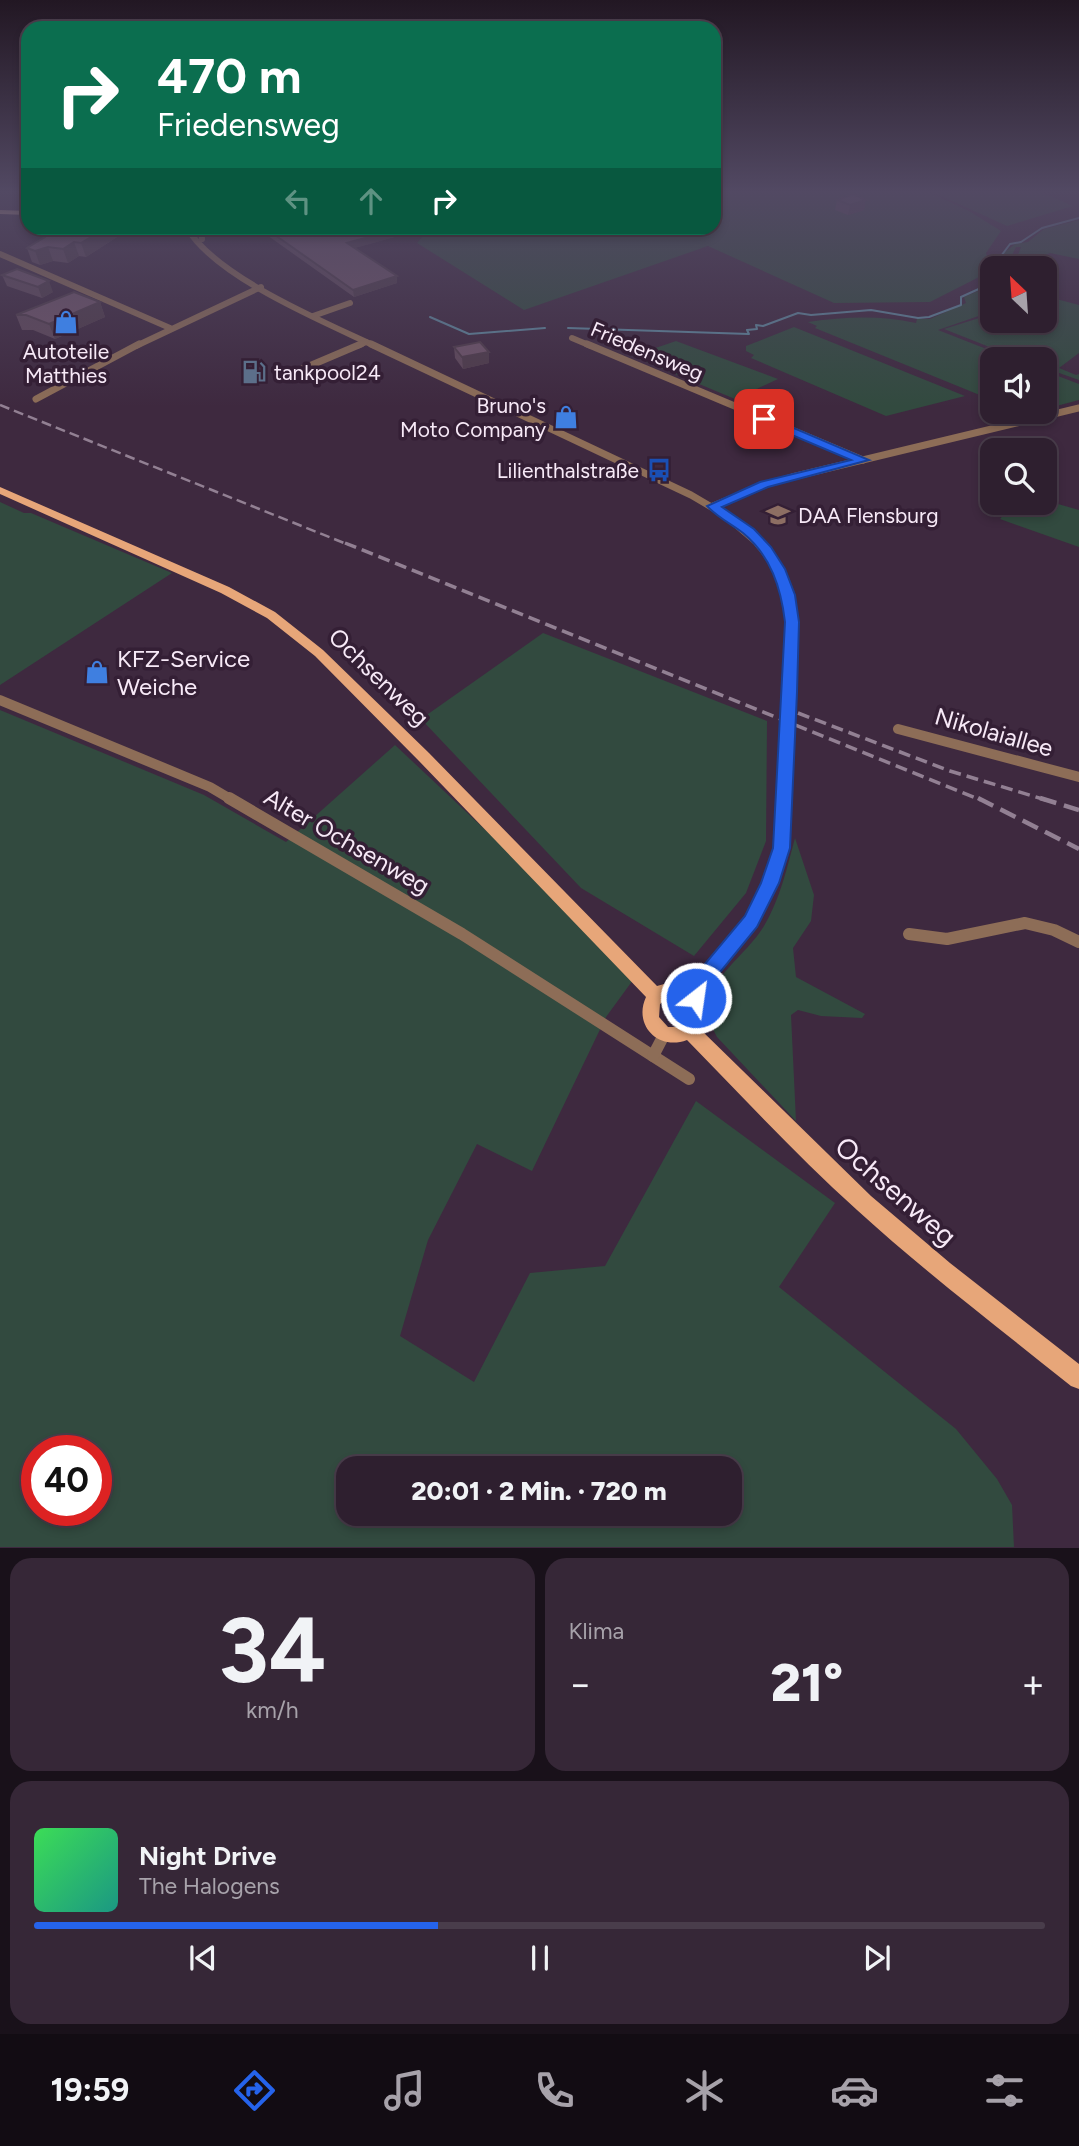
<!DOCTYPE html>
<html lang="de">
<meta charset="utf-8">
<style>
:root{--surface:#2e1f2f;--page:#362737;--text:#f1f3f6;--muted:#a7a2aa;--line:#493d4b;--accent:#2563eb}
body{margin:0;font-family:Figtree,sans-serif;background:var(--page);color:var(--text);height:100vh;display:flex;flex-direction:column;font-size:26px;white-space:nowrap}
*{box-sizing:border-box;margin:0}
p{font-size:23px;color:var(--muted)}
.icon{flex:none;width:38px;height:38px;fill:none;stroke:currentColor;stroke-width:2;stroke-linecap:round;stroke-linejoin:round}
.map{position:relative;height:1548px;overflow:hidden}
.details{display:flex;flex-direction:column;gap:10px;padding:10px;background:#19111a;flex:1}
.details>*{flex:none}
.hud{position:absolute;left:21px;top:21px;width:700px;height:214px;border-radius:21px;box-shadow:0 4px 10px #0003,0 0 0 2px var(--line);background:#0b6e4f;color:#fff;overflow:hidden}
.needle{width:46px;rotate:335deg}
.buttons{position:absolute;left:980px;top:256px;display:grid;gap:14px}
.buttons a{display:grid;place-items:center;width:77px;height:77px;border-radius:14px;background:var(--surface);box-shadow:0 4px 10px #0003,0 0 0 2px var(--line);font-size:35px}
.speed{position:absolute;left:21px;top:1435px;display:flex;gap:14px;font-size:35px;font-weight:700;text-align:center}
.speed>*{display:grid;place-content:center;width:91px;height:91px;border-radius:50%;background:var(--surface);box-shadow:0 4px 10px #0003,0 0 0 2px var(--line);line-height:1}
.speed .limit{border:10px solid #d22;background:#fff;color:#111}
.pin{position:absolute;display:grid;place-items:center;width:60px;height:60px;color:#fff;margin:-30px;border-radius:14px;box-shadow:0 4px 10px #0006}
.me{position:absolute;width:77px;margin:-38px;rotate:30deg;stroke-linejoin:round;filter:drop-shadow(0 0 5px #0008)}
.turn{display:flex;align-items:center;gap:24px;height:147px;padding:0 21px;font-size:32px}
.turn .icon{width:91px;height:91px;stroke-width:2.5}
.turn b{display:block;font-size:49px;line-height:60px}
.lanes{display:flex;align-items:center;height:66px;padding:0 21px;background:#0003;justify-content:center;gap:35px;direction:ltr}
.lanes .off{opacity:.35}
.big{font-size:52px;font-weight:800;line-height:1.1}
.details .card{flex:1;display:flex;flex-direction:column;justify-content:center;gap:10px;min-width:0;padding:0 24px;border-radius:21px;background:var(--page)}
.details .dial{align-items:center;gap:0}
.dial b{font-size:91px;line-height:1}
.song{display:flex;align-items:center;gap:21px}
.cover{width:84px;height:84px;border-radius:10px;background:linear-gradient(135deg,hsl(130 70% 55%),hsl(170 70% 35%))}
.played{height:7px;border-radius:4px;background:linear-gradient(90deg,var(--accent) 40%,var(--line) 40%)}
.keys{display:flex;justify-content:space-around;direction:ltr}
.heat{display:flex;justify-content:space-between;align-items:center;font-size:38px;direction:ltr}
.details .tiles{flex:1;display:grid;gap:10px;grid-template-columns:1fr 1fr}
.card:last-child{grid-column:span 2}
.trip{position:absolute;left:336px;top:1456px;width:406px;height:70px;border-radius:21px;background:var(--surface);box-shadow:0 4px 10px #0003,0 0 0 2px var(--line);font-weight:800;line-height:70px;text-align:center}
.menu{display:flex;height:112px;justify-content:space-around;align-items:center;background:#120c13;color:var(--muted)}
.menu .icon{width:49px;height:49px}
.menu .selected{color:var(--accent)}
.menu b{font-size:32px;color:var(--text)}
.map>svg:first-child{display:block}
.green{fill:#324a3f;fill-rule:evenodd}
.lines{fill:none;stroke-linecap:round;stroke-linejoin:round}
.stream{stroke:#5e869b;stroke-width:2}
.minor-far3{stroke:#8d6d57;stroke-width:6}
.minor-far2{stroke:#8d6d57;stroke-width:7}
.minor-far1{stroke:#8d6d57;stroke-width:10}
.minor{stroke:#8d6d57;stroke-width:12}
.major{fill:#e7a679;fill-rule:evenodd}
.highway{fill:#f5c5a6;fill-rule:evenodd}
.rail-far2{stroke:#928093;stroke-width:2.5;stroke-dasharray:10 5;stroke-linecap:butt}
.rail-far1{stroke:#928093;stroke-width:3.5;stroke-dasharray:12 6;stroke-linecap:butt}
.rail{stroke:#928093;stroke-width:4.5;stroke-dasharray:17 8;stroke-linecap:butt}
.minor-bridge{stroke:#8d6d57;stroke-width:10}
.wall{fill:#5f485a}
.shaded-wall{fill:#4e3b4a}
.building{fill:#6f5469;stroke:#4e3b4a;stroke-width:2}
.route{fill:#2563eb;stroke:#184099;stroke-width:2}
.labels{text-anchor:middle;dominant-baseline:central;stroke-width:7;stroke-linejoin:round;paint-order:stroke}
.far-poi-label{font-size:21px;fill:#f7e9f7;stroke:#341f35;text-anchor:start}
.far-street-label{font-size:21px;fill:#f7e9f7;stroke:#341f35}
.poi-label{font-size:24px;fill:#f7e9f7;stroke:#341f35;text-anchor:start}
.street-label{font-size:24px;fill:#f7e9f7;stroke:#341f35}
.near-street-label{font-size:28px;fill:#f7e9f7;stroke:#341f35}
</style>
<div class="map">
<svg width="1079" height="1548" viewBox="0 0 1079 1548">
<rect width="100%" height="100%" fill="#3e293f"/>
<!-- green -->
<g class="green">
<path d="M 714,190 L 924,190 L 969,211 L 1001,231 L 986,253 L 991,271 L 930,302 L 834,303 L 708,246 L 524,310 L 417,243 L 423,236 L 454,228 L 714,228 Z"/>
<path d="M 928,190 L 1036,190 L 1073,206 L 1007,226 Z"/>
<path d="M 1079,220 L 1079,259 L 1050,253 L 1041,257 L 1037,268 L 1017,268 L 1016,260 L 1021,247 L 1016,247 L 1011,257 L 1004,257 L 1004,253 L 1015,244 L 1028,242 L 1044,229 Z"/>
<path d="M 992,285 L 992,314 L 990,312 L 938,330 L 1012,359 L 992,359 L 992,400 L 815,328 L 817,326 L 808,322 C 845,317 879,315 916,323 L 917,319 L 930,319 L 966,303 L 964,297 Z"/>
<path d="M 1045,296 L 1079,305 L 1079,353 L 1059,368 L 1076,375 L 1079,374 L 1079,380 L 1045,368 L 1045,359 L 1020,359 L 944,329 L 992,314 L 992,320 L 1045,320 Z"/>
<path d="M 794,327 L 965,396 L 886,416 L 751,358 L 754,355 L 746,351 L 746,346 Z"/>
<path d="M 676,341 L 778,379 L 735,399 L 632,356 Z"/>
<path d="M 1045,371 L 1079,384 L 1079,400 L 1045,409 Z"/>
<path d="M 0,502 L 24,513 L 31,513 L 172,573 L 0,685 Z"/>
<path d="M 1015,502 L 1051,502 L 1079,510 L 1079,547 L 1000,519 Z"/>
<path d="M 543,633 L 767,721 L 766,841 L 746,893 L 694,956 L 581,888 L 421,719 Z"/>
<path d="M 0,710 L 204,795 L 286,842 L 395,745 L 494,838 L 633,980 L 606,1017 L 532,1171 L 477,1144 L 428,1240 L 400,1336 L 474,1382 L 530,1273 L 605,1266 L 696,1101 L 835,1203 L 779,1287 L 956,1429 L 997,1479 L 1012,1505 L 1014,1547 L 0,1547 ZM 37,1451 L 96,1451 L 96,1510 L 37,1510 ZM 348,1468 L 730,1468 L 730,1514 L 348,1514 Z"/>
<path d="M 795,838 L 814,895 L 811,921 L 793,948 L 796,977 L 865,1014 L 862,1018 L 821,1016 L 798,1010 L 791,1015 L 796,1121 L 717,1037 C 689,986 741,964 764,926 C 780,899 787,868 795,838 Z"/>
</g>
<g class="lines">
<!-- stream -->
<g class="stream">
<path d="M 1012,268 L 1002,266 L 1006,262 L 1001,256 L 1010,244 L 1021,242 L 1042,228 L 1079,218"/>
<path d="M 430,317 L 469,334 L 545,328"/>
<path d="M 568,328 L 749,334 L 747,330 L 757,329 L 756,325 L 763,326 L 798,313 L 811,315 L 871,310 L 918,318 L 929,317 L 961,305 L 961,297 L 992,283"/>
</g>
<!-- minor-far3 -->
<g class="minor-far3">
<path d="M 187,228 C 216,277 322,321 375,346"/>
<path d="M 201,228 L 202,239"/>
<path d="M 0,254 L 170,328"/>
<path d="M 313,316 L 350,303"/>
<path d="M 572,338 L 591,346"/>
<path d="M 136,346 L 261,287"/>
<path d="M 357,346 L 366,342"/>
</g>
<!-- minor-far2 -->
<g class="minor-far2">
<path d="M 371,344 L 691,495 L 725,515 L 760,545"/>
<path d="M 587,344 L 863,460"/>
<path d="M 281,378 L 361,344"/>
<path d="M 36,399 L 139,344"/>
<path d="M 713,506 L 764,485 L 792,477 L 1079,408"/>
</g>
<!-- minor-far1 -->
<g class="minor-far1">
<path d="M 759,543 C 796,583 791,640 790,692"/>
<path d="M 0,700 L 210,787 L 232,800"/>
<path d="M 898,729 L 1079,777"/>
<path d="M 784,800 L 788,739"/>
</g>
<!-- minor -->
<g class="minor">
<path d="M 229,798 L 462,934 L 689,1079"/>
<path d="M 909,934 L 947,939 L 1025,923 L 1054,930 L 1079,942"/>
<path d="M 696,1005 L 701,984 L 751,921 L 770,883 L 781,848 L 784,798"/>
<path d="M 653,1056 L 665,1033"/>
</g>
<!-- major -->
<path class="major" d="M 0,487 L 229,587 L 275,612 L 323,650 L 429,753 L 657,986 L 675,981 L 695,990 L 705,1010 L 700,1029 L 871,1196 L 950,1263 L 1079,1364 L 1079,1389 L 1071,1386 C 999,1328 925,1272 857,1210 C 797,1156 743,1097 687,1040 C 658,1051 633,1025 646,997 L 419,761 L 315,656 L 267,618 L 221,593 L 0,494 ZM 671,996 L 680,998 L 687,1007 L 687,1018 L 678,1027 L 668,1027 L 659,1017 L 660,1004 Z"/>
<!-- highway -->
<path class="highway" d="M 0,210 L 28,211 L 28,215 L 0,214 Z"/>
<!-- rail-far2 -->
<path class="rail-far2" d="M 0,405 L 349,545"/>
<!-- rail-far1 -->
<g class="rail-far1">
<path d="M 345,543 L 981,800"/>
<path d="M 798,713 L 950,771 L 1046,800"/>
</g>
<!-- rail -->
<g class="rail">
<path d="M 978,798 L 1079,849"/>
<path d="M 1040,798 L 1079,810"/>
</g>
<!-- minor-bridge -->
<path class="minor-bridge" d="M 788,739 L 790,692"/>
</g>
<!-- wall -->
<g class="wall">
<path d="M 837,200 L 864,210 L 848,215 L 835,210 Z"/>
<path d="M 60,228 L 114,228 L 117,237 L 86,257 L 79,256 L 68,263 L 53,261 L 40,265 L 32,262 L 27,248 Z"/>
<path d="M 257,228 L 427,228 L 354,248 L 397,283 L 354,297 Z"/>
<path d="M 2,275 L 53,292 L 42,298 L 7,286 Z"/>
<path d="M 100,302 L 105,317 L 55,339 L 33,330 L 22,330 L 16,315 Z"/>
<path d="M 454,347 L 489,363 L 463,369 L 455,358 Z"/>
</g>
<!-- shaded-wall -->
<g class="shaded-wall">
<path d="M 866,200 L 864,210 L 848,215 L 850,205 Z"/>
<path d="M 106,228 L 114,228 L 117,237 L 86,257 L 81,243 Z"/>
<path d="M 402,228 L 427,228 L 348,250 L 347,243 Z"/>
<path d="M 74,242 L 79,256 L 68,263 L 63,249 Z"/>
<path d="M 48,247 L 53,261 L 40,265 L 35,251 Z"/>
<path d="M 397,276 L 397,283 L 354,297 L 353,290 Z"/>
<path d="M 49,281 L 53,292 L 42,298 L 38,287 Z"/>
<path d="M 100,302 L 105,317 L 55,339 L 49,324 Z"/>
<path d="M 489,352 L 489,363 L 463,369 L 462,357 Z"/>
</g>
<!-- building -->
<g class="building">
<path d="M 853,194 L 866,200 L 850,205 L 837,200 Z"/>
<path d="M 60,228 L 106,228 L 81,243 L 74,242 L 63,249 L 48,247 L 35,251 L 27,248 Z"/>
<path d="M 265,228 L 402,228 L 347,243 L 397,276 L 353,290 Z"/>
<path d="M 17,269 L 49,281 L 38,287 L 2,275 Z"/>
<path d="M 74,292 L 100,302 L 49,324 L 26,315 L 16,315 Z"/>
<path d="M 480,342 L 489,352 L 462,357 L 454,347 Z"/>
</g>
<!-- sky -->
<linearGradient id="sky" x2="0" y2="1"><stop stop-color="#221723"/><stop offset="0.47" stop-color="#524963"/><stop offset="1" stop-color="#524963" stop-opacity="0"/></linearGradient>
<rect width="1079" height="407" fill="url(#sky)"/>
<!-- route -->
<path class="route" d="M 761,417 L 768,417 L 869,460 L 768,487 L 722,507 L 754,529 L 771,547 L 785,569 L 795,595 L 799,622 L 797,692 L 790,848 L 779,883 L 757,927 L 712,982 L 703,1004 L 696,1007 L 689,1004 L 686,998 L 699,971 L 745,916 L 761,883 L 773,848 L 785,622 C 781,588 771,556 743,533 C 731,524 717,517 707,506 L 760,482 L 851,460 L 761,422 Z"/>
<!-- icons -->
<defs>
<g id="shop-bare" transform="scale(1.89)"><path d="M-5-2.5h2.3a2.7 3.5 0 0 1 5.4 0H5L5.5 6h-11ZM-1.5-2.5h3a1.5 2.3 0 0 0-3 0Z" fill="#3f7fe0" stroke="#341f35" stroke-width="2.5" paint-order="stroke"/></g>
<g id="fuel-bare" transform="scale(1.89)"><path d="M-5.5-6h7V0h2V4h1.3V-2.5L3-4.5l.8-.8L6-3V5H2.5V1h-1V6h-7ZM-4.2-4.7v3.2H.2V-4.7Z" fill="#5c6f8a" stroke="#341f35" stroke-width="2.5" paint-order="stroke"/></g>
<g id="bus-bare" transform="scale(1.89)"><path d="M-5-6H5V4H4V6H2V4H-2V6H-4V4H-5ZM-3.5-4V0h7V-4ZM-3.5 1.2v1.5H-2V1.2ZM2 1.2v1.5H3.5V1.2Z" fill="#1a4fb4" stroke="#341f35" stroke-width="2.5" paint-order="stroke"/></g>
<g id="school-bare" transform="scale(1.89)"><path d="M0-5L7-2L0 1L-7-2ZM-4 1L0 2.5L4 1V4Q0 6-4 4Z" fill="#8d6e63" stroke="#341f35" stroke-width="2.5" paint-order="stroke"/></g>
</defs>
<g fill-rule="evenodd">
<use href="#shop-bare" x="66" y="322"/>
<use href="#fuel-bare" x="254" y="372"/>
<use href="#shop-bare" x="566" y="417"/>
<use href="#bus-bare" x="659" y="470"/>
<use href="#school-bare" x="778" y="515"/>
<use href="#shop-bare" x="97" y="672"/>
</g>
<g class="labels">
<!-- far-poi labels -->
<g class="far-poi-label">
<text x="66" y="351" text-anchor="middle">Autoteile<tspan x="66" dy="24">Matthies</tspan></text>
<text x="274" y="372">tankpool24</text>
<text x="546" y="405" text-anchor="end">Bruno's<tspan x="546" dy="24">Moto Company</tspan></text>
<text x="639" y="470" text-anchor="end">Lilienthalstraße</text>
<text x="798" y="515">DAA Flensburg</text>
</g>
<!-- far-street labels -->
<g class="far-street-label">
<text transform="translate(647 351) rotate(23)">Friedensweg</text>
</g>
<!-- poi labels -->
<g class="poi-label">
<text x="117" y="658">KFZ-Service<tspan x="117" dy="28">Weiche</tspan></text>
</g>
<!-- street labels -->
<g class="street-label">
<text transform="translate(379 677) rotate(44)">Ochsenweg</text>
<text transform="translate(994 732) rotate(16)">Nikolaiallee</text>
<text transform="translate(347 841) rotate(30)">Alter Ochsenweg</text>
</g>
<!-- near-street labels -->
<g class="near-street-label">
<text transform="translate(896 1191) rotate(41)">Ochsenweg</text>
</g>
</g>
</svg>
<div class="buttons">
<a><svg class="needle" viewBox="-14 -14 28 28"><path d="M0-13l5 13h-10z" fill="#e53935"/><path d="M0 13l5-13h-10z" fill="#a7a2aa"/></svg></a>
<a><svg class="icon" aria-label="sound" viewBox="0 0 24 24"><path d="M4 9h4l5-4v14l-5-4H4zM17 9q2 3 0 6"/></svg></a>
<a><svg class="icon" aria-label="search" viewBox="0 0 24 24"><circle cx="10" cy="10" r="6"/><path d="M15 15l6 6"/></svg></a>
</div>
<div class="speed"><div class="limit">40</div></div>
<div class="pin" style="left:764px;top:419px;background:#d93025"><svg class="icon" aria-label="arrive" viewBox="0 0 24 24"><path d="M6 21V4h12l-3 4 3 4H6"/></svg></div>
<svg class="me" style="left:696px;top:998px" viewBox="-20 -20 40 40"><circle r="17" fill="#2563eb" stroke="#fff" stroke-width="3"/><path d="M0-11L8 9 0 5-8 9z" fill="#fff"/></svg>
<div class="trip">20:01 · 2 Min. · 720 m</div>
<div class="hud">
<div class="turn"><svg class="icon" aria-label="right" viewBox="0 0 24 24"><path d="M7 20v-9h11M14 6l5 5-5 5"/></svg><div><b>470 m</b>Friedensweg</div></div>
<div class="lanes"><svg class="icon off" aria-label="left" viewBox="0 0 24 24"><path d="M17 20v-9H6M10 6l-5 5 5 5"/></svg><svg class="icon off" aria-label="ahead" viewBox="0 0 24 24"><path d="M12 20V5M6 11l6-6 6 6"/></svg><svg class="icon" aria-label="right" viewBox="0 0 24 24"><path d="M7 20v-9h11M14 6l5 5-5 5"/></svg></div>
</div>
</div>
<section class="details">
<div class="tiles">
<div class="card dial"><b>34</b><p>km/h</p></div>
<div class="card"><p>Klima</p>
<div class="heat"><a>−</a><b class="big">21°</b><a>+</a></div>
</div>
<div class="card">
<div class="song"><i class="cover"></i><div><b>Night Drive</b><p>The Halogens</p></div></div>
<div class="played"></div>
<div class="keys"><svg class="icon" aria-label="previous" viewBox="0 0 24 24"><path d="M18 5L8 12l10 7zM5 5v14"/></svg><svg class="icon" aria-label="pause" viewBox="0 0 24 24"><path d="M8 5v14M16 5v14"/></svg><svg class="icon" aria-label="next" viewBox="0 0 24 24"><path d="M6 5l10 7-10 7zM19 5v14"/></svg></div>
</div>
</div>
</section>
<nav class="menu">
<b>19:59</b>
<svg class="icon selected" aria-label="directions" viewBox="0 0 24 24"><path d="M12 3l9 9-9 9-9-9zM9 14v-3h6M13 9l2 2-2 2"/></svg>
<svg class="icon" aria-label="music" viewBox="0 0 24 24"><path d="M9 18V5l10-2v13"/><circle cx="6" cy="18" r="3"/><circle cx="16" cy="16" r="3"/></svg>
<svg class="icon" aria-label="phone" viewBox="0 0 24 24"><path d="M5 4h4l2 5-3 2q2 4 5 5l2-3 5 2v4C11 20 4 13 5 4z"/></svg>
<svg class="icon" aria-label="climate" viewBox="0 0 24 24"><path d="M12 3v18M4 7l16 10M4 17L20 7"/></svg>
<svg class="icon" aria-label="car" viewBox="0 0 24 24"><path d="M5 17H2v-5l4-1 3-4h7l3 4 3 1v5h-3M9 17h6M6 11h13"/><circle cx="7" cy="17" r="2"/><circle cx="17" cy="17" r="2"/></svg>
<svg class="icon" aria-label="filters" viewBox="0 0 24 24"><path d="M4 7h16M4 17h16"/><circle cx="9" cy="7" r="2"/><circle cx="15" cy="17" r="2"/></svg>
</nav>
